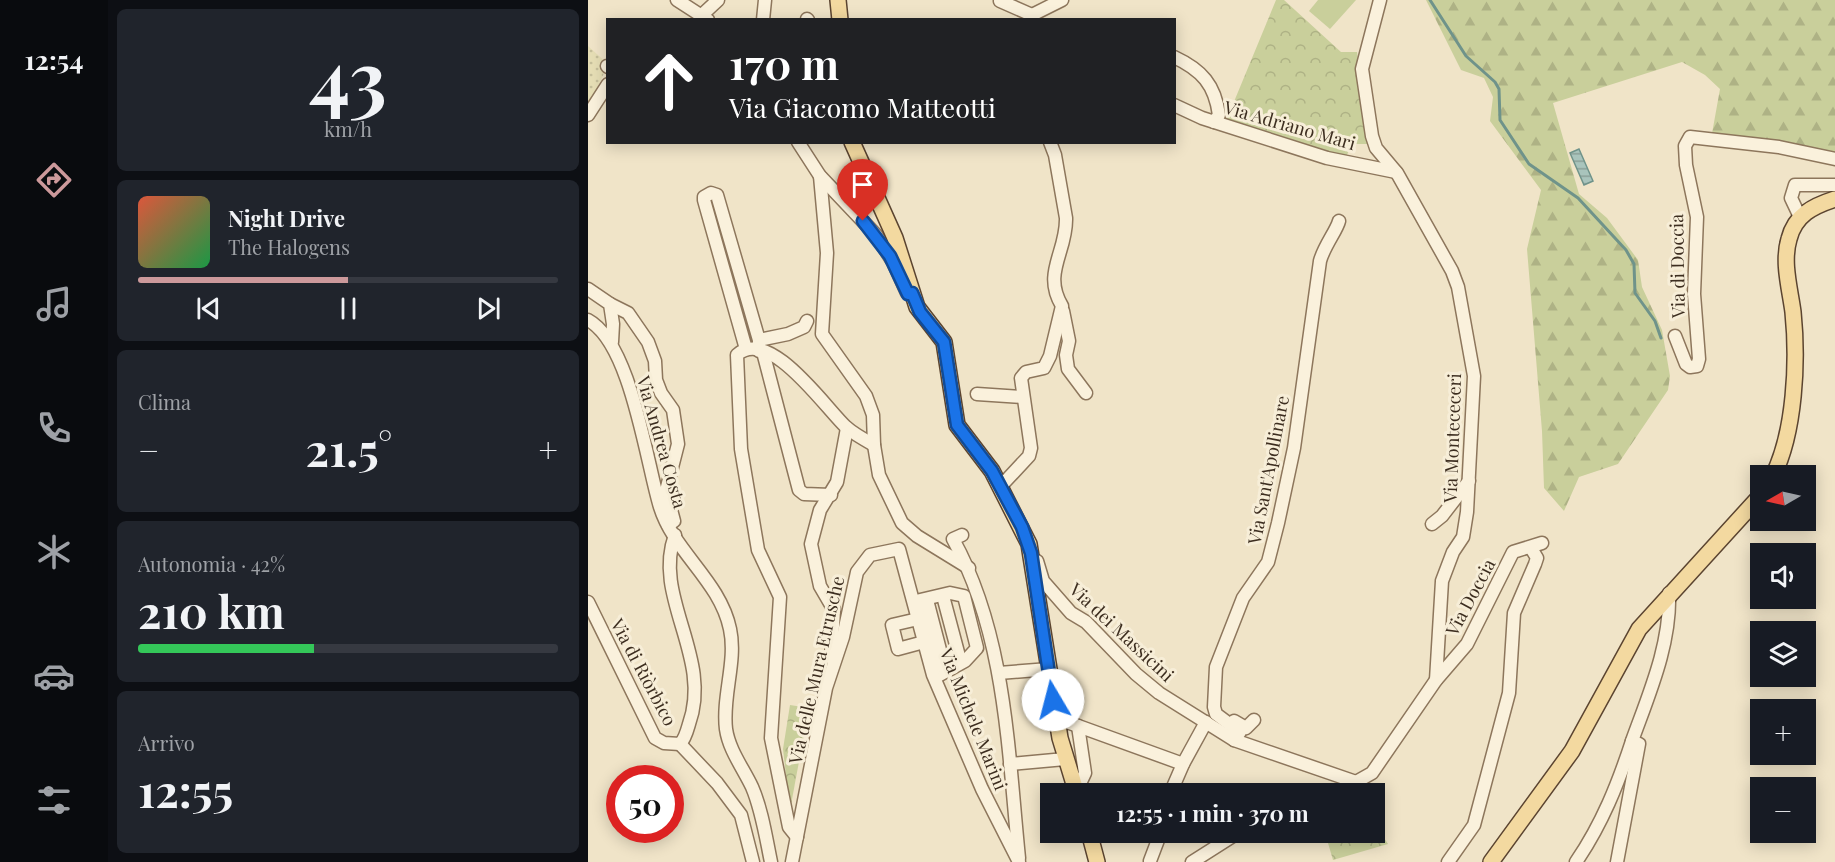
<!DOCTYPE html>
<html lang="it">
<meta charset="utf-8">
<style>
:root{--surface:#171b24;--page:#20242c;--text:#f1f3f6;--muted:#9ea1a6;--line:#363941;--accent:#cc999b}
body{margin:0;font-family:"Playfair Display",serif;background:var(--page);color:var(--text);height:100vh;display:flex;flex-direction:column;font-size:22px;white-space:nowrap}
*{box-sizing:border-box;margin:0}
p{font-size:20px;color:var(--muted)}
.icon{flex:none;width:33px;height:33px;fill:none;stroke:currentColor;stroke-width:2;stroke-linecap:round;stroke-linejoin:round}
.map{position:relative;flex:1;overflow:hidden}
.drawer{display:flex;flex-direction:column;gap:9px;padding:9px;background:#0d0f14;width:480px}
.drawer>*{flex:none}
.hud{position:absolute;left:18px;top:18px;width:570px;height:126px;border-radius:0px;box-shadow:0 3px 15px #0003;background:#202124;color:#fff;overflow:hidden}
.needle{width:39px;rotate:261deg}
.tools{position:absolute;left:1162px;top:465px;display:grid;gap:12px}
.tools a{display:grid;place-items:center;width:66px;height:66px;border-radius:0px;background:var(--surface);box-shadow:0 3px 15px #0003;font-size:30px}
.speed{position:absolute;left:18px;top:765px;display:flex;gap:12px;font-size:30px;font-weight:700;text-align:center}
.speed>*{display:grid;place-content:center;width:78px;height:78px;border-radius:50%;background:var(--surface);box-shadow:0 3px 15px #0003;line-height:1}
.speed .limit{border:9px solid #d22;background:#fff;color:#111}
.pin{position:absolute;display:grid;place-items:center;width:51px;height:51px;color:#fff;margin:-62px -26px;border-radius:50% 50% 50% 0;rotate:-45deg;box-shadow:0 0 6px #0007}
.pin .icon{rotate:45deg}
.me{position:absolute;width:66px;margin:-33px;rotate:352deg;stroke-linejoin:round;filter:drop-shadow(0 0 4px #0008)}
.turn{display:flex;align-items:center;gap:21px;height:126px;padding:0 24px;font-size:27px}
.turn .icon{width:78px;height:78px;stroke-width:2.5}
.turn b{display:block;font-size:42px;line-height:51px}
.big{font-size:45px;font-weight:700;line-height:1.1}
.drawer .card{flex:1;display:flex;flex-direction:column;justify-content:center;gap:9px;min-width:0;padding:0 21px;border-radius:9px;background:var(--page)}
.drawer .dial{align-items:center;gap:0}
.dial b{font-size:78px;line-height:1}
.song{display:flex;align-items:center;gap:18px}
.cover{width:72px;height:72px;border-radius:9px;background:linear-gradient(135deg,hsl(10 70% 55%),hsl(140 70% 35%))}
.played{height:6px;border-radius:3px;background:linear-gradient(90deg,var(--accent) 50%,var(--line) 50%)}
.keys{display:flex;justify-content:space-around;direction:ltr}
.heat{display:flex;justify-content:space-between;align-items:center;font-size:33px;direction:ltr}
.charge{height:9px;border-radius:4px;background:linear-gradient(90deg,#34c759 42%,var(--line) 0)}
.trip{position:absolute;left:452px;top:783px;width:345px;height:60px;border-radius:0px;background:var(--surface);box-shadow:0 3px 15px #0003;font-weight:700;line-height:60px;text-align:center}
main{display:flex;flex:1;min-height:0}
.tab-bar{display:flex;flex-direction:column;width:108px;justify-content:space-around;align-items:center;background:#090b0e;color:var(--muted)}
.tab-bar .icon{width:42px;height:42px}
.tab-bar .active{color:var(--accent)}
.tab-bar b{font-size:27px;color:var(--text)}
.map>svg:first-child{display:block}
.farmland{fill:url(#farmland-dots)}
.grass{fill:#c9cf9b}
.forest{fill:url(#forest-firs)}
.park{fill:url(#park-crowns)}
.water{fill:url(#water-rules);stroke:#6f938a;stroke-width:1.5}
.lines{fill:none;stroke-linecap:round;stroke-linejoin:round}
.stream{stroke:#6f938a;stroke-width:3}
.minor-casing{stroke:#8d765c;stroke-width:15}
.major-casing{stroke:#5b4430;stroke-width:18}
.minor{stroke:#faf1dc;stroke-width:12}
.major{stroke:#f3d9a0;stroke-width:15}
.route-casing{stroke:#114b97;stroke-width:15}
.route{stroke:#1a73e8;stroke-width:10}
.labels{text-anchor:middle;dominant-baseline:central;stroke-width:6;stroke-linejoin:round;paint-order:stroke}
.street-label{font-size:18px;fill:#3d2e20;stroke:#f7eed8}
</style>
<main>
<nav class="tab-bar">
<b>12:54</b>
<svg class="icon active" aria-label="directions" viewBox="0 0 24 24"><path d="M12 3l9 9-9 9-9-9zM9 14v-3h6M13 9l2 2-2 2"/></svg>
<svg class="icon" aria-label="music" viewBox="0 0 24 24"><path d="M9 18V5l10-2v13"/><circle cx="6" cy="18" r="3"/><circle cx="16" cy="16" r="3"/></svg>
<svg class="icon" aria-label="phone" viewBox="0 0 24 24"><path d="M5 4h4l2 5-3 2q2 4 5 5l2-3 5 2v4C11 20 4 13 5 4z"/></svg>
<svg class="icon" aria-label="climate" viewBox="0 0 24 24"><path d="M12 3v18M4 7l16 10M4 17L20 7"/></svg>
<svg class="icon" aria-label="car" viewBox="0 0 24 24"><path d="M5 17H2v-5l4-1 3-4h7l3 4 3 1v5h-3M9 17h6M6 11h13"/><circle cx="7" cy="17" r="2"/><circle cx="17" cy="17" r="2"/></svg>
<svg class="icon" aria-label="filters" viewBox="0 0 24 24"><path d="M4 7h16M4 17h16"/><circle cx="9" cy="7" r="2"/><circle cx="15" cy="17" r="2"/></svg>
</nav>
<section class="drawer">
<div class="card dial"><b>43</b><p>km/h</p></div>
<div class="card">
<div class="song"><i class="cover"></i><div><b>Night Drive</b><p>The Halogens</p></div></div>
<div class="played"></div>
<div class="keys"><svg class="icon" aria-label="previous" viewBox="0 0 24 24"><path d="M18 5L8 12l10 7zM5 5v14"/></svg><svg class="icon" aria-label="pause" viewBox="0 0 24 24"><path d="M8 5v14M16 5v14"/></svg><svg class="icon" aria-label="next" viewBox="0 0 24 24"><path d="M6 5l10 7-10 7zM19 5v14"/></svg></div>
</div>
<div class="card"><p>Clima</p>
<div class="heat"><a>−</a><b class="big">21.5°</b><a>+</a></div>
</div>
<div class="card"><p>Autonomia · 42%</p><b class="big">210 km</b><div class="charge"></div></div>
<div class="card"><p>Arrivo</p><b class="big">12:55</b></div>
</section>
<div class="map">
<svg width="1247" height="862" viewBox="0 0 1247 862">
<defs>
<pattern id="farmland-dots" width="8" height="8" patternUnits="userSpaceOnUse" patternTransform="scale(1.5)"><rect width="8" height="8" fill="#e6deb5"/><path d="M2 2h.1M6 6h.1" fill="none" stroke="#c6bf9b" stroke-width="1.8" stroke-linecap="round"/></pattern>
<pattern id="forest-firs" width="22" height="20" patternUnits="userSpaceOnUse" patternTransform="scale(1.5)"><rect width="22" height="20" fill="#c9cf9b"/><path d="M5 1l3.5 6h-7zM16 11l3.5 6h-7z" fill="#aeb285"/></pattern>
<pattern id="park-crowns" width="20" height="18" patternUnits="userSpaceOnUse" patternTransform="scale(1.5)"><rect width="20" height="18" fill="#c9cf9b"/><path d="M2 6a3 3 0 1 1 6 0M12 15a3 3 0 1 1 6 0" fill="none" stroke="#aeb285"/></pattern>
<pattern id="water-rules" width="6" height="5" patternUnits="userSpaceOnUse" patternTransform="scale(1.5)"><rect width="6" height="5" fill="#a9c4bc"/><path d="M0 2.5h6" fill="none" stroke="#8ba098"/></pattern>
</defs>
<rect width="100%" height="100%" fill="#f0e4c8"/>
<!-- farmland -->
<path class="farmland" d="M 0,46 L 20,64 L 0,109 Z"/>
<!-- grass -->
<path class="grass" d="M 730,0 L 768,0 L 742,29 L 721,11 Z"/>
<!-- forest -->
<path class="forest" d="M 838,0 L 1247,0 L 1247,164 L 1123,139 L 1132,89 L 1117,75 L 1094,62 L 965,103 L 991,194 L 1019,218 L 1050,260 L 1054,287 L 1074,330 L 1082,376 L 1080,390 L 1030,464 L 991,477 L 976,511 L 956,488 L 954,431 L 939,249 L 953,190 L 902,121 L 905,97 L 896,78 L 873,70 Z"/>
<!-- park -->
<g class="park">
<path d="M 688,0 L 696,0 L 753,52 L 769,52 L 782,144 L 764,144 L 758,157 L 740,154 L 638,121 Z"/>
<path d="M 202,705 L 221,708 L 202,810 L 195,749 Z"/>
<path d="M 786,828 L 791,830 L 800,844 L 745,860 L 737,833 L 786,832 Z"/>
</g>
<!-- water -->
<path class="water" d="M 991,149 L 1005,181 L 996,185 L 982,153 Z"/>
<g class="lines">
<!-- stream -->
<path class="stream" d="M 842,0 L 878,56 L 907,82 L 911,89 L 912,120 L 941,164 L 990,198 L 1038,250 L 1046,264 L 1047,293 L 1067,321 L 1073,338"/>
<!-- minor casing -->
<g class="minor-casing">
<g id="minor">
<path d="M 89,0 L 120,20"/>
<path d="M 792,0 L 774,69 L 784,136 L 788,148 L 809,173 L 864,271 L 870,287 L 886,376 L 879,512 L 875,537 L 865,552 L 854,581 L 848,680"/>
<path d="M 412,1 L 444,15"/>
<path d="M 115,14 L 130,0"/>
<path d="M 219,19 L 220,20"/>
<path d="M 175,20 L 177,0"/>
<path d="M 444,20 L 444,15 L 474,0"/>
<path d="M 586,57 C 614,70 627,85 631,115 L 626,122"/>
<path d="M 19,66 L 20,67"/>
<path d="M 586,105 L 614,118 L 739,158 L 808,172"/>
<path d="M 0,115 L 20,84"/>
<path d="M 210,142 L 232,176 L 288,235 L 305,262 L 319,293"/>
<path d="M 232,176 L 239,253 L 234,334 L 278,396 L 285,415 L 286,445 L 291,475 L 314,523 L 329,536 L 381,568"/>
<path d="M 1212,217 L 1203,198 L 1207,185 L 1247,185"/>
<path d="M 0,289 L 22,304 L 25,324 L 24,342"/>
<path d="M 22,304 L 40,313 L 60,342 L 67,361 L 68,380 L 73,393 L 85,410 L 90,444 L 78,491 L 86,521 L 80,525"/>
<path d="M 475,311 L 481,341 L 478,355 L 480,369 L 498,393"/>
<path d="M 0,320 C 43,343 58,461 72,507 C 86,552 132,581 142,629 C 149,661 134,696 138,729 C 141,750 155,768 164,787 C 174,810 178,838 183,862"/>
<path d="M 1087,336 L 1098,364 L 1102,367 L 1109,366 L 1111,359 L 1106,294 L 1109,217 L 1098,165 L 1097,146 L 1102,137 L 1191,147 L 1247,159"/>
<path d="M 171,340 L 200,334 L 216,327 L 219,321"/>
<path d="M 158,349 L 116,200 L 116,197 L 123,193 L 129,195 L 171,340 L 171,351"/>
<path d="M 175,352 L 211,490 L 216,494 L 243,495"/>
<path d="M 389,394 L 434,397"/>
<path d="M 412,487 L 441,456 L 443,448 L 433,378 L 438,372 L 456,368 L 462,356 L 474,306 C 454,273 479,252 478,218 L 467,155 L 462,142"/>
<path d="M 844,524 L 854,516 L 881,481"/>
<path d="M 87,535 C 64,597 125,657 101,724 C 99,731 97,739 92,744"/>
<path d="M 374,535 L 365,539 C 418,635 420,751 431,858"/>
<path d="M 449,561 L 455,581 L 483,613 L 498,622 L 548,674 L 571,693 L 646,740 L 768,782"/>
<path d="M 362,593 L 376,596 L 389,648 L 377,661 L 348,677 L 328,601 Z"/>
<path d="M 355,596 L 372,660"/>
<path d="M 339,600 L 357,669"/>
<path d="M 0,602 L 67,738 L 76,743 L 92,744"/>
<path d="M 330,619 L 304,625 L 310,649 L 336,642"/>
<path d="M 243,658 L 246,610 L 232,586 L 223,544 L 232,510 L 249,482 L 259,428"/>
<path d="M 411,673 L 461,669"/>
<path d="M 468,718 L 595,764"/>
<path d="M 646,721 L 658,728 L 666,720"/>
<path d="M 646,740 L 652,732 L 628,714 L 626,707 L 628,667 L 655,598 L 680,562 L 690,523 L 706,448 L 732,261 C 736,246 749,230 751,221"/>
<path d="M 92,744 L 129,783 L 153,815 L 165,862"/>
<path d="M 422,764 L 477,759"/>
<path d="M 488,792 L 497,773 L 490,726"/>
<path d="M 582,794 L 595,764 L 618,722"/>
<path d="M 760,794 L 768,782 L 784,773 L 848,680 L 879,644 L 925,552 L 954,543"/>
<path d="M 209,837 L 201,827 L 183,738 L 192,597 L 170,550 L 153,449 L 149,355 C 181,325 239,410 258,427 C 266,434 277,440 286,445"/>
<path d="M 562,861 L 573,832"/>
<path d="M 204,862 L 238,688 L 255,637 L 269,572 L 282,555 L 311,549 L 345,675 L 394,789 L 431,862"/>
<path d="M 604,862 L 645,836 L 655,832"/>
<path d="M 860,862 L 886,825 L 921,693 L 926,613 L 947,564 L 949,558 L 943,548"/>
<path d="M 988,862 C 1014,824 1030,784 1044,741"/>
<path d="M 1029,862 L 1051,744 L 1044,741 C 1061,694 1083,644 1081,593"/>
</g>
</g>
<!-- major casing -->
<g class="major-casing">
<g id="major">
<path d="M 250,0 L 252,20"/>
<path d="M 264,142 L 307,238 L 329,307 L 356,342 L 369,425 L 404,471 L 441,544 L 472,738 L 489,794"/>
<path d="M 1185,476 C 1207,432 1210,361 1205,312 C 1202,289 1194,262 1201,239 C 1207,215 1225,206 1247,199"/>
<path d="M 501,832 L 509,862"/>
<path d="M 903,862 L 984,751 L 1051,629 L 1173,495"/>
</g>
</g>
<!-- minor -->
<use href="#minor" class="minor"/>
<!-- major -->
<use href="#major" class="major"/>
</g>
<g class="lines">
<!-- route casing -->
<g class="route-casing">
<path id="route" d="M 275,221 L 302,256 L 320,294 L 324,293 L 332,312 L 356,342 L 369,425 L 404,471 L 434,527 L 443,553 L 465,700"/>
</g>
<!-- route -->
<use href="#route" class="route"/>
</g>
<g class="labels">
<!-- street labels -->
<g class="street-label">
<text transform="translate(702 125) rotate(16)">Via Adriano Mari</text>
<text transform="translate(1089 266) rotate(-91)">Via di Doccia</text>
<text transform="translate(864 438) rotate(-88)">Via Montececeri</text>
<text transform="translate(74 442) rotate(74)">Via Andrea Costa</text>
<text transform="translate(680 470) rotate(-79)">Via Sant'Apollinare</text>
<text transform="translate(882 597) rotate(-62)">Via Doccia</text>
<text transform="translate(534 632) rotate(43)">Via dei Massicini</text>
<text transform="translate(228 670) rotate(-77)">Via delle Mura Etrusche</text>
<text transform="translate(56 672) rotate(62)">Via di Riòrbico</text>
<text transform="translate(386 719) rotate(68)">Via Michele Marini</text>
</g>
</g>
</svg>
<div class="tools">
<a><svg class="needle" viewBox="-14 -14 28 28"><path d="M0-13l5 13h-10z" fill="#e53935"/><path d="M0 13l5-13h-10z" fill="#9ea1a6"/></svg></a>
<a><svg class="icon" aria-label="sound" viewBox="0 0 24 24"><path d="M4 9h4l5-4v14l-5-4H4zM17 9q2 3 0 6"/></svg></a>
<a><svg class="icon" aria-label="layers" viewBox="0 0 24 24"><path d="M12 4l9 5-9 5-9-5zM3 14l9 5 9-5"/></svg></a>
<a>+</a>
<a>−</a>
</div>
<div class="speed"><div class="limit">50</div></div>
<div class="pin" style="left:275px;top:221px;background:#d93025"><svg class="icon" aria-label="arrive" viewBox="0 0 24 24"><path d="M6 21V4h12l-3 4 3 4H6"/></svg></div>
<svg class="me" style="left:465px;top:700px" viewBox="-20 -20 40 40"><circle r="19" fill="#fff"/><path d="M0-13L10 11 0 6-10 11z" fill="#1a73e8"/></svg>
<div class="trip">12:55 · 1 min · 370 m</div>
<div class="hud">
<div class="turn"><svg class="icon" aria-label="ahead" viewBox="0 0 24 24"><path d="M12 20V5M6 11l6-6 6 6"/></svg><div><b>170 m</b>Via Giacomo Matteotti</div></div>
</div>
</div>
</main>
